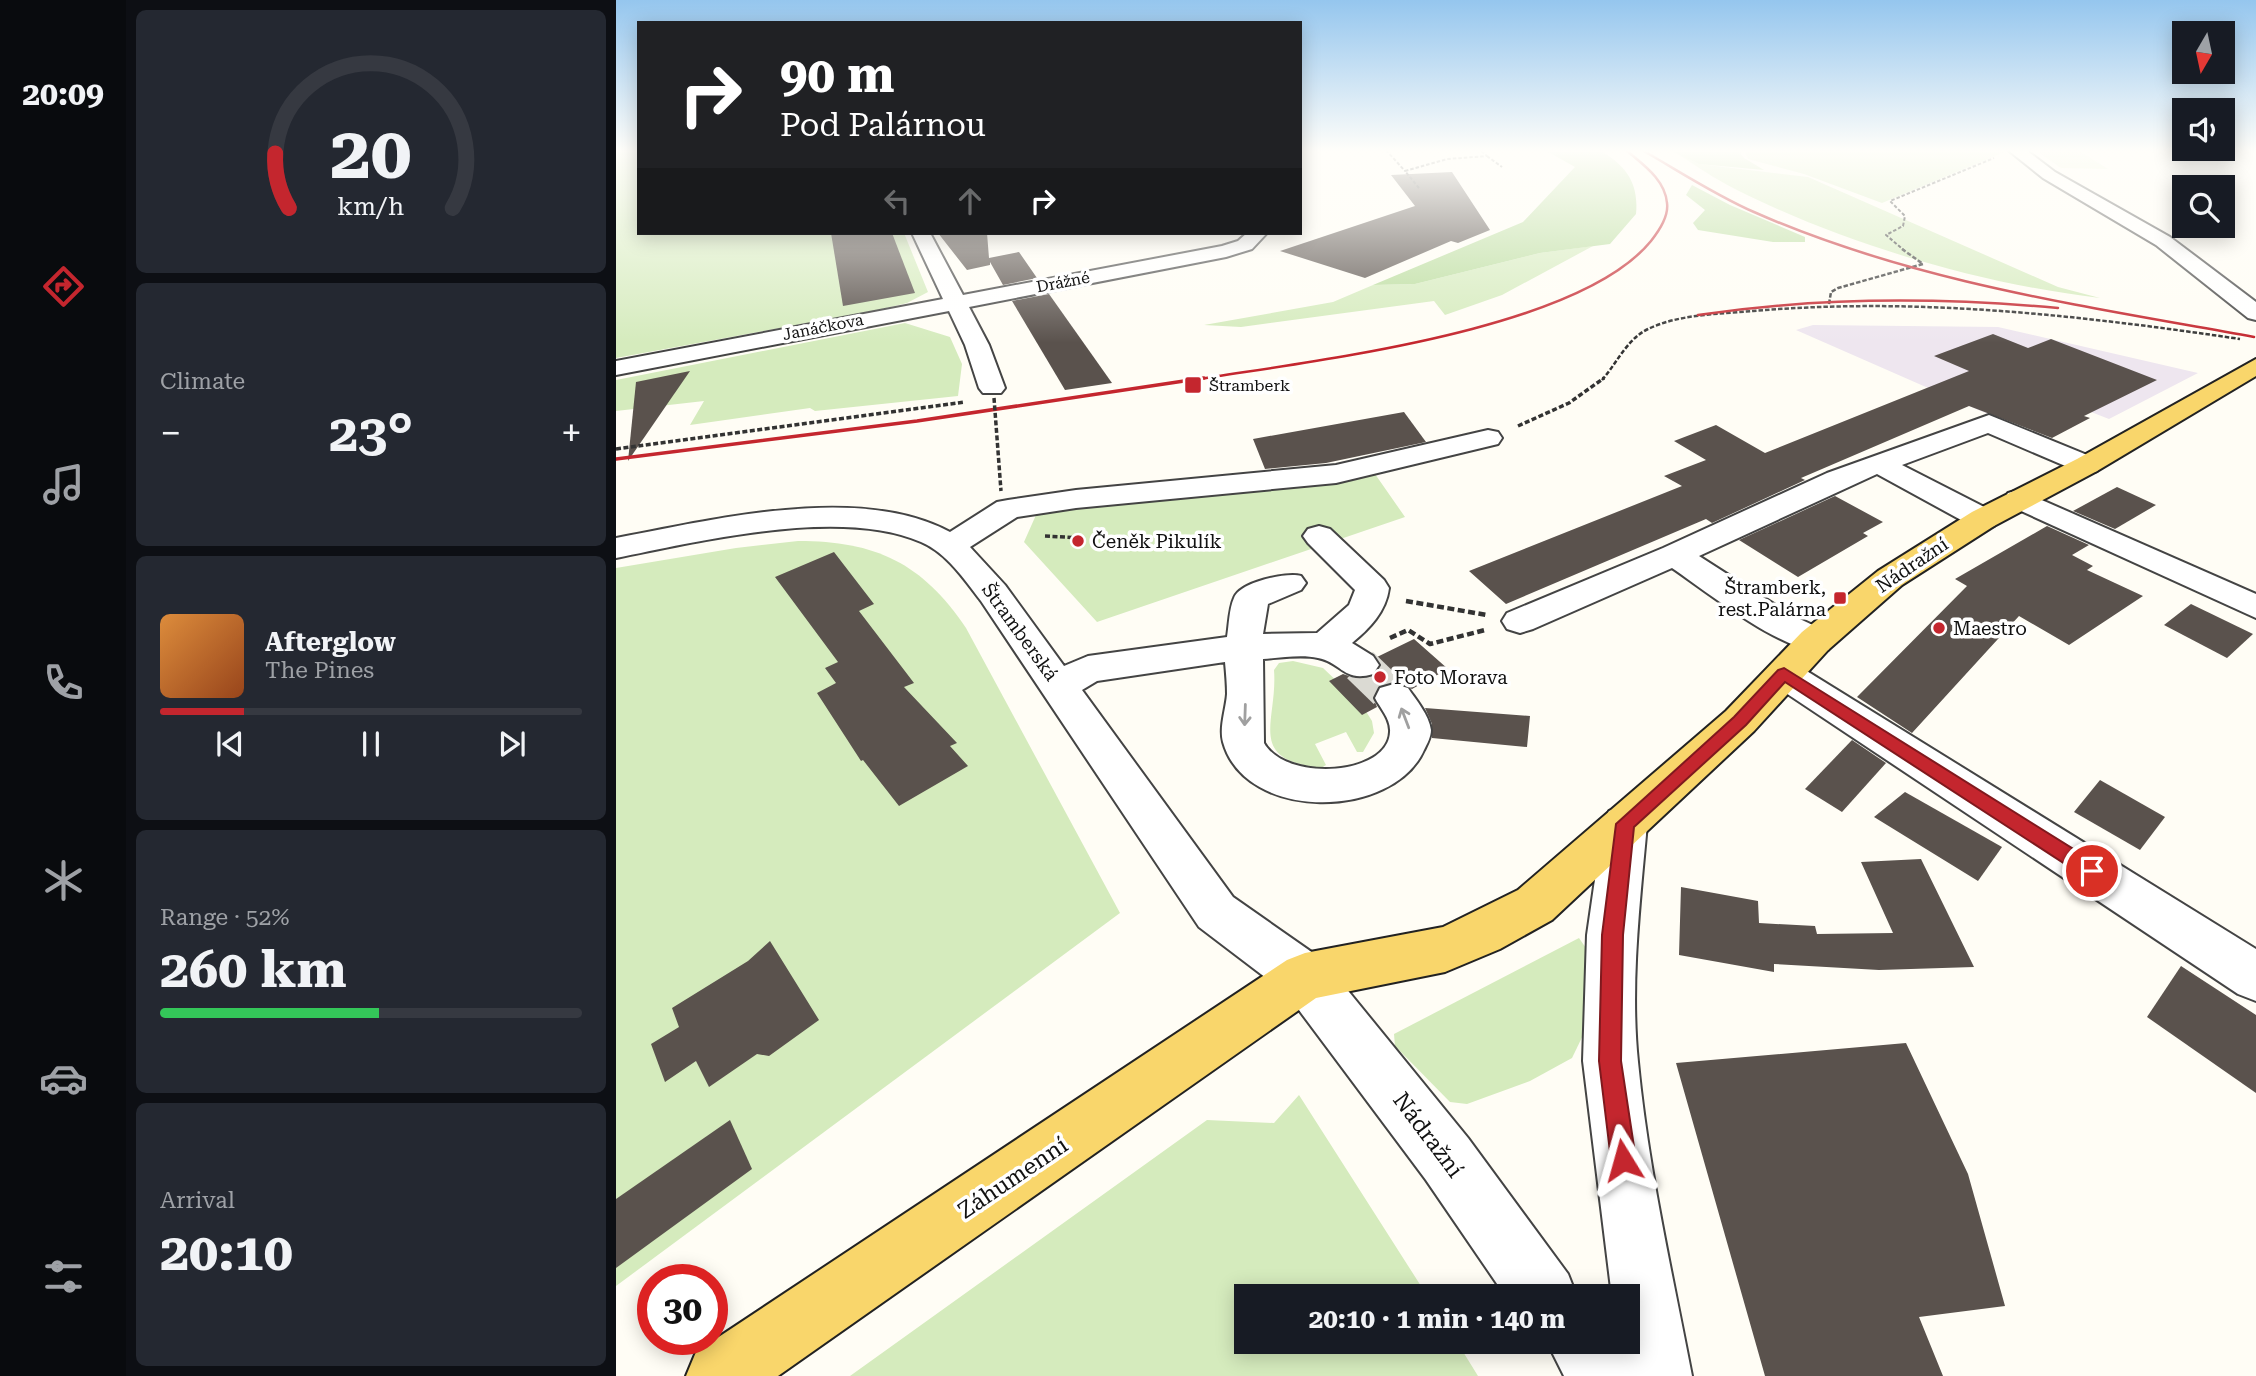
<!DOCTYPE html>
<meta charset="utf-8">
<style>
:root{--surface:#171b24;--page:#242831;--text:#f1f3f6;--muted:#9ea1a6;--line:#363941;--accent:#c4262e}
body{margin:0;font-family:"Roboto Serif",serif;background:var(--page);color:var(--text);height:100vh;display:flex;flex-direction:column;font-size:26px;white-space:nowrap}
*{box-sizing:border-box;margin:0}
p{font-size:23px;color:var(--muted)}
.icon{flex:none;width:38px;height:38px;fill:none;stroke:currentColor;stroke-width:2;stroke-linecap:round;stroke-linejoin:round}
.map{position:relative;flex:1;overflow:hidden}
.panel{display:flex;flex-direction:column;gap:10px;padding:10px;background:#0d0f14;width:490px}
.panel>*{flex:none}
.banner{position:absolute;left:21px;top:21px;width:665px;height:214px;border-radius:0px;box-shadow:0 4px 18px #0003;background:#202124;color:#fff;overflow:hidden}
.needle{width:46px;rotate:189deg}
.tools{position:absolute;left:1556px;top:21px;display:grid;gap:14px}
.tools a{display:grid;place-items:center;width:63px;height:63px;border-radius:0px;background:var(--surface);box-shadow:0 4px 18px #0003;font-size:35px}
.speed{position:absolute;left:21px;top:1264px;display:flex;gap:14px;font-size:35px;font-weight:700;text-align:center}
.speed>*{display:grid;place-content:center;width:91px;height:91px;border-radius:50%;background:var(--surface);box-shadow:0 4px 18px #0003;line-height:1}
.speed .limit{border:10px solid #d22;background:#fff;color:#111}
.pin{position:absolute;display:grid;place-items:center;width:60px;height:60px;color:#fff;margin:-30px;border:4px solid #fff;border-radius:50%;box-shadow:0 2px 7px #0007}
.me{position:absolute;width:77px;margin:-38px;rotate:352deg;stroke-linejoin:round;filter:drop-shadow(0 0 5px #0008)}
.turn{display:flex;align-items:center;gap:24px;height:147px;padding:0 28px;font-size:32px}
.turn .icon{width:91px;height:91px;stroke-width:2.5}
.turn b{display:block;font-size:49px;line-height:60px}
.lanes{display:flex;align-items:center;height:66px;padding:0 28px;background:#0003;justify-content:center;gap:35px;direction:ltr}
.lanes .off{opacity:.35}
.big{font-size:52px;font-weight:700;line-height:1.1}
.panel .tile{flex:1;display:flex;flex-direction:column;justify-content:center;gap:10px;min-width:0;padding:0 24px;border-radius:10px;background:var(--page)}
.panel .dial{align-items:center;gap:0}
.dial svg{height:182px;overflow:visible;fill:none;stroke:var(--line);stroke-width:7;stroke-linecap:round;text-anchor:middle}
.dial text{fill:var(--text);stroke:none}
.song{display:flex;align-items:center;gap:21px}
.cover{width:84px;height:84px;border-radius:10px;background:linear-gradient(135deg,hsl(30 70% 55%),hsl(20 70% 35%))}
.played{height:7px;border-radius:4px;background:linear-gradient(90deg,var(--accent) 20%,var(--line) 20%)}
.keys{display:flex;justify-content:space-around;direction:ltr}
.heat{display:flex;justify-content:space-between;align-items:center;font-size:38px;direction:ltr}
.charge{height:10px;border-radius:5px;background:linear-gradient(90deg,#34c759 52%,var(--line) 0)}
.trip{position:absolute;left:618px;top:1284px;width:406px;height:70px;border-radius:0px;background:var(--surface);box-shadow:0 4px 18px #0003;font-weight:700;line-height:70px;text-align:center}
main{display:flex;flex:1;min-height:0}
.tabs{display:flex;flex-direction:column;width:126px;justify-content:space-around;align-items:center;background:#090b0e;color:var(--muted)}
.tabs .icon{width:49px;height:49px}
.tabs .selected{color:var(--accent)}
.tabs b{font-size:32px;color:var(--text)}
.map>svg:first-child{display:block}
.industrial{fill:#eee6ef}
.green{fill:#d5ebbd}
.forest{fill:#b9dc9c}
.pitch{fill:#e6f2cf}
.building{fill:#5a524d}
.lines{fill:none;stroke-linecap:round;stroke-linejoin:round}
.minor-tunnel{stroke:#dbdad3;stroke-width:37;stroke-dasharray:37 18;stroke-linecap:butt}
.minor-casing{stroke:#444;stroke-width:4}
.major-casing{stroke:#222;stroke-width:4}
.path-far3{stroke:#333;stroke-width:2;stroke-dasharray:3.5 2;stroke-linecap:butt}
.path-far2{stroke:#333;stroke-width:2.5;stroke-dasharray:4.5 2;stroke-linecap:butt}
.path-far1{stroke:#333;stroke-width:3.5;stroke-dasharray:5 2.5;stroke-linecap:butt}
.path{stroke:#333;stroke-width:4.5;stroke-dasharray:7 3.5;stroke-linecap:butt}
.minor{fill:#fff;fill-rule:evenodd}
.major{fill:#f9d66b;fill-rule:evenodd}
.rail-far1{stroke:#c4262e;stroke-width:2.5}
.rail{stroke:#c4262e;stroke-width:3.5}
.path-bridge{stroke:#333;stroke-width:3.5;stroke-dasharray:5 2.5;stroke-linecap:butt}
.oneway{stroke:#a0a0a0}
.route{fill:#c4262e;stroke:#7f191e;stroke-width:2}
.poi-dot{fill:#c4262e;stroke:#fff;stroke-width:2.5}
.labels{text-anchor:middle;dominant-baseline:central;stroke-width:7;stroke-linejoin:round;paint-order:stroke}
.far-street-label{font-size:16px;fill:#111;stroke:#fff}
.far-poi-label{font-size:16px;fill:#111;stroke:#fff;text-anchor:start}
.poi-label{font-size:19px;fill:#111;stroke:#fff;text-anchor:start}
.street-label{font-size:19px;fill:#111;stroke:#fff}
.near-street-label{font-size:23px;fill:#111;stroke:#fff}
</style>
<main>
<nav class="tabs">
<b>20:09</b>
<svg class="icon selected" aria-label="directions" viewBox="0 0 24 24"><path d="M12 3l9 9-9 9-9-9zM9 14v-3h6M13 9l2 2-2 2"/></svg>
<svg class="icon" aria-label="music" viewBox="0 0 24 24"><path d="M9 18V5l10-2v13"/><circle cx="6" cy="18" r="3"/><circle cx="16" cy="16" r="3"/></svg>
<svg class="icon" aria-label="phone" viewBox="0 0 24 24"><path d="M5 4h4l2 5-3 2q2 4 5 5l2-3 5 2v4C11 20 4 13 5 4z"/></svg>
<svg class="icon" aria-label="climate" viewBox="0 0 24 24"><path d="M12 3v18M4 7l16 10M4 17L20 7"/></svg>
<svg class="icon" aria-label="car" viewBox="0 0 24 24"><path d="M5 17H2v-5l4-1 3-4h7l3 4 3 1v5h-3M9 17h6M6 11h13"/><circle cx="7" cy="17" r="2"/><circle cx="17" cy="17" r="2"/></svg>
<svg class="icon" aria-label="filters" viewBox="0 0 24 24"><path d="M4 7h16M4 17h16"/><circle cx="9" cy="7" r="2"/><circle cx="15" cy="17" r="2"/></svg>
</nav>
<section class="panel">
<div class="tile dial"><svg viewBox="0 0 100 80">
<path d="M14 69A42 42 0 1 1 86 69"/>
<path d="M14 69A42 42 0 0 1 8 45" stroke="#c4262e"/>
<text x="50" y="56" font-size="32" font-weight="700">20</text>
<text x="50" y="72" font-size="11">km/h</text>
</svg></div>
<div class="tile"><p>Climate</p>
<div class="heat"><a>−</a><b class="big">23°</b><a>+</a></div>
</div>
<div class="tile">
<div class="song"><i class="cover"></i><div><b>Afterglow</b><p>The Pines</p></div></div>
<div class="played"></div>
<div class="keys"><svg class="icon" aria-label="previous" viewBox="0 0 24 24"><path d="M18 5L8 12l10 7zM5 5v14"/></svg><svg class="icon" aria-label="pause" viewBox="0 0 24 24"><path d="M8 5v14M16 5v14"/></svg><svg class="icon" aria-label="next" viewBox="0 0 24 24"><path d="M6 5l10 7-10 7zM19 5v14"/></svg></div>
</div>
<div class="tile"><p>Range · 52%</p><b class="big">260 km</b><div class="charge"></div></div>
<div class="tile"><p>Arrival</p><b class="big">20:10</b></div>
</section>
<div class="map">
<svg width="1640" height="1376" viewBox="0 0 1640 1376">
<rect width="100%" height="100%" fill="#fffdf5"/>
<!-- industrial -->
<path class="industrial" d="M 1197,325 L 1382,327 L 1582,373 L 1493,419 L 1429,394 L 1376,416 L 1180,330 Z"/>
<!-- green -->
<g class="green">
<path d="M 0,150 L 23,150 L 23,233 L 288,233 L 312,292 L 291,303 L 262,310 L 0,358 Z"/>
<path d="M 1128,150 L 1390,150 L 1391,151 L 1266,203 L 1188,174 L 1132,159 Z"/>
<path d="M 1060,153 L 1083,164 L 1192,177 L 1442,287 L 1484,298 C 1364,284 1228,244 1119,189 C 1099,179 1079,165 1060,153 Z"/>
<path d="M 977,246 L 886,295 L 829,315 L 818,301 L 625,327 L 588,325 L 717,302 L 757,285 L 799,284 L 924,253 Z"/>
<path d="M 289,323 L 334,337 L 346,364 L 342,396 L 199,411 L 194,408 L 74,425 L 88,401 L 0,411 L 0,380 Z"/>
<path d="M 759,474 L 789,517 L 481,622 L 408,542 L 424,506 L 636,490 Z"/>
<path d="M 182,541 C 260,541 306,563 350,628 L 504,913 L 0,1286 L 0,568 L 120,548 Z"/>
<path d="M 677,661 L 707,668 L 746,705 L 756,721 L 758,733 L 747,752 L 741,752 L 730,732 L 699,744 L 710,765 L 705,768 C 629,759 662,722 658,670 L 663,663 Z"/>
<path d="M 963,938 L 972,951 L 972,1025 L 956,1058 L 914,1081 L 851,1104 L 834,1102 L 779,1046 L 778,1034 Z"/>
<path d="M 683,1095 L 812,1297 L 630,1297 L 630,1342 L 841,1342 L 862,1376 L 234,1376 L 591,1120 L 658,1123 Z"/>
</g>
<!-- forest -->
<g class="forest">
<path d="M 929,150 L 983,150 C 1010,165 1023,183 1020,214 L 994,244 L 924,253 L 799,284 L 757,285 L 907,222 L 959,167 Z"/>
<path d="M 1053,150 L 1122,150 L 1128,158 L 1148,170 L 1083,164 Z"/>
<path d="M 1076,185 L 1114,205 L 1189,237 L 1189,242 L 1157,242 L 1082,230 L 1077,223 L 1089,210 L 1070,195 Z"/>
</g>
<!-- pitch -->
<path class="pitch" d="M 1419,150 L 1462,150 L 1492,169 L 1445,168 Z"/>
<!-- building -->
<g class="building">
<path d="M 836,172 L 874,230 L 842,243 L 835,241 L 749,278 L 664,251 L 799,206 L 775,175 Z"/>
<path d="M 215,233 L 276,233 L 299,293 L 227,306 Z"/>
<path d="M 322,233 L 371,233 L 373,258 L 403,252 L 421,278 L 387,285 L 374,262 L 374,265 L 351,270 Z"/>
<path d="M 433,294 L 496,383 L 449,390 L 396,301 Z"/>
<path d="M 1377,334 L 1412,348 L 1435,339 L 1541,380 L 1468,416 L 1474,418 L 1436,438 L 1353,406 L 1185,478 L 1189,480 L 1096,523 L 1090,519 L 890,604 L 853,571 L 1066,486 L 1048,476 L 1090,460 L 1058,441 L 1100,425 L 1149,453 L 1353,371 L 1318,356 Z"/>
<path d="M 74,371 L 12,461 L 20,382 Z"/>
<path d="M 788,412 L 810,442 L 710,463 L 649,469 L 637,439 Z"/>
<path d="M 1501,487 L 1540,505 L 1499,529 L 1457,511 Z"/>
<path d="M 1219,496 L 1267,522 L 1247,533 L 1252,536 L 1182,577 L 1123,540 Z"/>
<path d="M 1431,526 L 1473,545 L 1456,555 L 1477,566 L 1471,570 L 1527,596 L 1453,645 L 1403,616 L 1296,733 L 1241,697 L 1351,586 L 1339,579 Z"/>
<path d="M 218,552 L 258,604 L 243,611 L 298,683 L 288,687 L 341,743 L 334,746 L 352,766 L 283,806 L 247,760 L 245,761 L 201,693 L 220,683 L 209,668 L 222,662 L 159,577 Z"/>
<path d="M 1575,604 L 1637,634 L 1611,658 L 1548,625 Z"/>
<path d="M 798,639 L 832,669 L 796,689 L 779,681 L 763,685 L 757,697 L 761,707 L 746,715 L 713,681 L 727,674 L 739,678 L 758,677 L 765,666 L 761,657 Z"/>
<path d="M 809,708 L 914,716 L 911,747 L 816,738 L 816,724 Z"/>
<path d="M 1236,740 L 1270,763 L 1226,812 L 1189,789 Z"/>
<path d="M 1484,780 L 1549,817 L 1524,850 L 1458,812 Z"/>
<path d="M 1289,792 L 1386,847 L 1362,881 L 1258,817 Z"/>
<path d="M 1305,859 L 1358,967 L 1263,970 L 1158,964 L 1158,972 L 1063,955 L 1065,887 L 1142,901 L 1143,923 L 1199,926 L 1201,934 L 1277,933 L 1245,862 Z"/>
<path d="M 154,941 L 203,1020 L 153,1056 L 141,1054 L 93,1087 L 80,1061 L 49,1082 L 35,1044 L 63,1027 L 56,1008 L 132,961 Z"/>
<path d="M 1565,966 L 1640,1015 L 1640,1093 L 1531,1017 Z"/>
<path d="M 1290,1043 L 1352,1174 L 1389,1306 L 1303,1317 L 1327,1376 L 1149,1376 L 1060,1063 Z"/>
<path d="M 114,1120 L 136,1169 L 0,1268 L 0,1199 Z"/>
</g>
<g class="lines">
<!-- minor-tunnel -->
<path class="minor-tunnel" d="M 744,665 L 778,698"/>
<!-- minor casing -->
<g class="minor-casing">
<g id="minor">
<path d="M 1392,150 L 1410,150 L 1439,172 L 1554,237 L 1640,302 L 1640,320 L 1632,318 L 1540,245 L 1427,178 Z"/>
<path d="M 296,233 L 314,233 L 347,295 L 606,246 L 622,241 L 631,233 L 651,233 L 636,249 L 610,257 L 353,307 L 373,345 L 389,388 L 385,393 L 367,393 L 363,388 L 349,345 L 333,311 L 0,375 L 0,361 L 327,299 Z"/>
<path d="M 1373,415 L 1481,459 L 1485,465 L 1481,471 L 1471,474 L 1461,471 L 1372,433 L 1286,465 L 1378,512 L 1383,519 L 1378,526 L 1367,528 L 1356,526 L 1261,474 L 1083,556 L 1175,615 L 1212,632 L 1217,641 L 1212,650 C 1175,660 1089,590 1056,568 L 917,629 L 904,633 L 891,629 L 886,621 L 891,613 L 1047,548 L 1211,473 Z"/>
<path d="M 872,430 L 882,432 L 886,438 L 882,444 L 720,483 L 460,508 L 401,517 L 354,547 L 389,585 L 448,666 L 472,656 L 611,637 C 613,625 613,609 618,598 C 624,582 670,572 685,576 L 690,583 L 685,590 L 652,604 L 647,634 L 701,633 L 733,605 L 739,590 L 692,543 L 687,536 L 692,529 L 703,526 L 714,529 L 768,580 L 773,588 C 770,612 753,629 736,643 L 757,656 L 763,665 L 757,674 C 728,683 725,662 702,658 C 685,654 664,658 647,659 L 648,743 C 670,782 772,776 774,732 C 775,719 764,708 759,698 L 764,688 L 778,684 L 792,688 C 800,700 813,715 815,730 C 815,737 811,744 808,750 C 777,820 629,822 607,742 C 603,727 610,709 611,694 C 611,684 610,673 609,662 L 481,681 L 466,690 L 617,897 L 707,960 L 852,1138 L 952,1274 L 961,1297 L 890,1297 L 810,1180 L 671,994 L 583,927 L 365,601 C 348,579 331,553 305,542 C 225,507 83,541 0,558 L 0,538 C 97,520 243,483 334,532 L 381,502 L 392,500 L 460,490 L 720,465 Z"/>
<path d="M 1403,490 L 1640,594 L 1640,618 L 1392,505 L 1388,499 L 1392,493 Z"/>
<path d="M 1168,661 L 1181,665 L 1640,949 L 1640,1001 L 1622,994 L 1155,683 L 1149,674 L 1155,665 Z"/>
<path d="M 1009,806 L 1025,811 L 1031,824 C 1024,902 1014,984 1022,1062 C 1032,1167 1056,1272 1076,1376 L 948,1376 L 931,1342 L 1012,1342 L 1012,1297 L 996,1297 L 967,1061 L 971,935 L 987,824 L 993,811 Z"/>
</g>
</g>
<!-- major casing -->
<g class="major-casing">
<path id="major" d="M 1640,359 L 1640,376 L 1481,471 L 1378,526 L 1286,585 L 1212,650 L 1138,731 L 936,920 L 884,949 L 829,972 L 700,998 L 162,1376 L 70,1376 L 80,1352 L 671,960 L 689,953 L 827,927 L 902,890 L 1110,711 L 1186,632 L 1262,571 L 1356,512 L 1461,459 Z"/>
</g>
<!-- path-far3 -->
<g class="path-far3">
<path d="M 770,150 L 789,171"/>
<path d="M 871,156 L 886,167"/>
<path d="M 803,188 L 789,171 L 831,159 L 871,156 L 864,150"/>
<path d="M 1289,251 L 1270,235 L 1287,226 L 1289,216 L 1274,201 L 1378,158"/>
</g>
<!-- path-far2 -->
<g class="path-far2">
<path d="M 1213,304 L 1215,292 L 1222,288 L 1307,264 L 1286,249"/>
<path d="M 986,380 C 1001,363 1011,339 1032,329 C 1063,314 1104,314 1137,311 C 1301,297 1462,315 1624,339"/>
</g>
<!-- path-far1 -->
<g class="path-far1">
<path d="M 902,426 L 953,403 L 988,378"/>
<path d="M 0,449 L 349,402"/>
<path d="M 429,536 L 465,538 L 468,541 L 460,545"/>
<path d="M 456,540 L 459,545"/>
</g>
<!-- path -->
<g class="path">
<path d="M 458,543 L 464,543"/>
<path d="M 790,601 L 871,615"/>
<path d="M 774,638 L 792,630 L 814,644 L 869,630"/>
</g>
<!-- minor -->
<use href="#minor" class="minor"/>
<!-- major -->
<use href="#major" class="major"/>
<!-- rail-far1 -->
<g class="rail-far1">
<path d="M 1026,150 C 1063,171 1099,195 1138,212 C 1296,282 1469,306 1638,337"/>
<path d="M 1082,315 C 1202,297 1321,297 1442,308"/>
<path d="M 578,380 C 692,361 961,332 1035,241 C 1043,231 1053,217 1051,203 C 1049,179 1026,164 1010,150"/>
</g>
<!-- rail -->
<path class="rail" d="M 0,459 L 301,421 L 588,378"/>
<!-- path-bridge -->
<path class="path-bridge" d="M 378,398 L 385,491"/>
</g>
<!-- one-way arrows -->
<defs><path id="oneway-shaft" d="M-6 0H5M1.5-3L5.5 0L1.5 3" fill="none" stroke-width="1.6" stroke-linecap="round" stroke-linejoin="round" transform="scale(1.75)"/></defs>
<g class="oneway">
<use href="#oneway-shaft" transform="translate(629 715) rotate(92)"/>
<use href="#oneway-shaft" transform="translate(789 718) rotate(-111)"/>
</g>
<!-- sky -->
<linearGradient id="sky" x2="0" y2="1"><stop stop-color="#95c6ee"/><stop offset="0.44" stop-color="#fffefa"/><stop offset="1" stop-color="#fffefa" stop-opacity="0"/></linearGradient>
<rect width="1640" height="343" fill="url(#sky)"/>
<!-- route -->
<path class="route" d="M 1168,668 L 1483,865 L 1485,871 L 1483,877 L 1469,877 L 1169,682 L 1130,725 L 1018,827 L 1007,935 L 1005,1061 L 1020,1160 L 1016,1168 L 1007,1172 L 999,1168 L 995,1160 L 983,1061 L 986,935 L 1000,824 L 1118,717 L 1162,670 Z"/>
<!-- markers -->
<g class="poi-dot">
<rect x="568" y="376" width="18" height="18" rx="3.5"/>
<circle cx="462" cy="541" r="7"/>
<rect x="1217" y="591" width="14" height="14" rx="3.5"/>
<circle cx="1323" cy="628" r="7"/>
<circle cx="764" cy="677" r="7"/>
</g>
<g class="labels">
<!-- far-street labels -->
<g class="far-street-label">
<text transform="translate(447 282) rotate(-11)">Drážné</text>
<text transform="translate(207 327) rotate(-11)">Janáčkova</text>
</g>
<!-- far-poi labels -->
<g class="far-poi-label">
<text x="593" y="385">Štramberk</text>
</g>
<!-- poi labels -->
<g class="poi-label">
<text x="476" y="541">Čeněk Pikulík</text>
<text x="1210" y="587" text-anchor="end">Štramberk,<tspan x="1210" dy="22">rest.Palárna</tspan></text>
<text x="1337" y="628">Maestro</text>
<text x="778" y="677">Foto Morava</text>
</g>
<!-- street labels -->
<g class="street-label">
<text transform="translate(1296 565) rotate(-34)">Nádražní</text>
<text transform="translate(404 632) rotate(54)">Štramberská</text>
</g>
<!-- near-street labels -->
<g class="near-street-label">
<text transform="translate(812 1135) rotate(53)">Nádražní</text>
<text transform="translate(397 1178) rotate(-34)">Záhumenní</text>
</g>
</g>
</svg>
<div class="tools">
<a><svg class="needle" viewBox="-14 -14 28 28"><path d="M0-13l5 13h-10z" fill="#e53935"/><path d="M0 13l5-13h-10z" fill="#9ea1a6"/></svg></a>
<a><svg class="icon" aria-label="sound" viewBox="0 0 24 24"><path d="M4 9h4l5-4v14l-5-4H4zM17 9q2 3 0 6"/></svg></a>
<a><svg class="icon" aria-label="search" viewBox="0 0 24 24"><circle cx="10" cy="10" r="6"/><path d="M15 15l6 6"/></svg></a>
</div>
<div class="speed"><div class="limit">30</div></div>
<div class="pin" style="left:1476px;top:871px;background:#d93025"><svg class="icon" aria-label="arrive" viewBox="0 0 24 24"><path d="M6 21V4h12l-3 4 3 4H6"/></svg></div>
<svg class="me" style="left:1007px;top:1160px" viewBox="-20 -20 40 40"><path d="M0-17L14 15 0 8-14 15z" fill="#c4262e" stroke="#fff" stroke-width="4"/></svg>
<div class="trip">20:10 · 1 min · 140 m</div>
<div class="banner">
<div class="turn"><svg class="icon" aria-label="right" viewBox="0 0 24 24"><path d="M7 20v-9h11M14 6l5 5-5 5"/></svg><div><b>90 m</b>Pod Palárnou</div></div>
<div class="lanes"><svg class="icon off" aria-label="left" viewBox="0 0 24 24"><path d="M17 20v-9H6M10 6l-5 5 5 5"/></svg><svg class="icon off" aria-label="ahead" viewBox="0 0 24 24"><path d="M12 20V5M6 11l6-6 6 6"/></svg><svg class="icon" aria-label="right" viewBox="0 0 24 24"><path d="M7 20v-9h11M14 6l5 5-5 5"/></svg></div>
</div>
</div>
</main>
